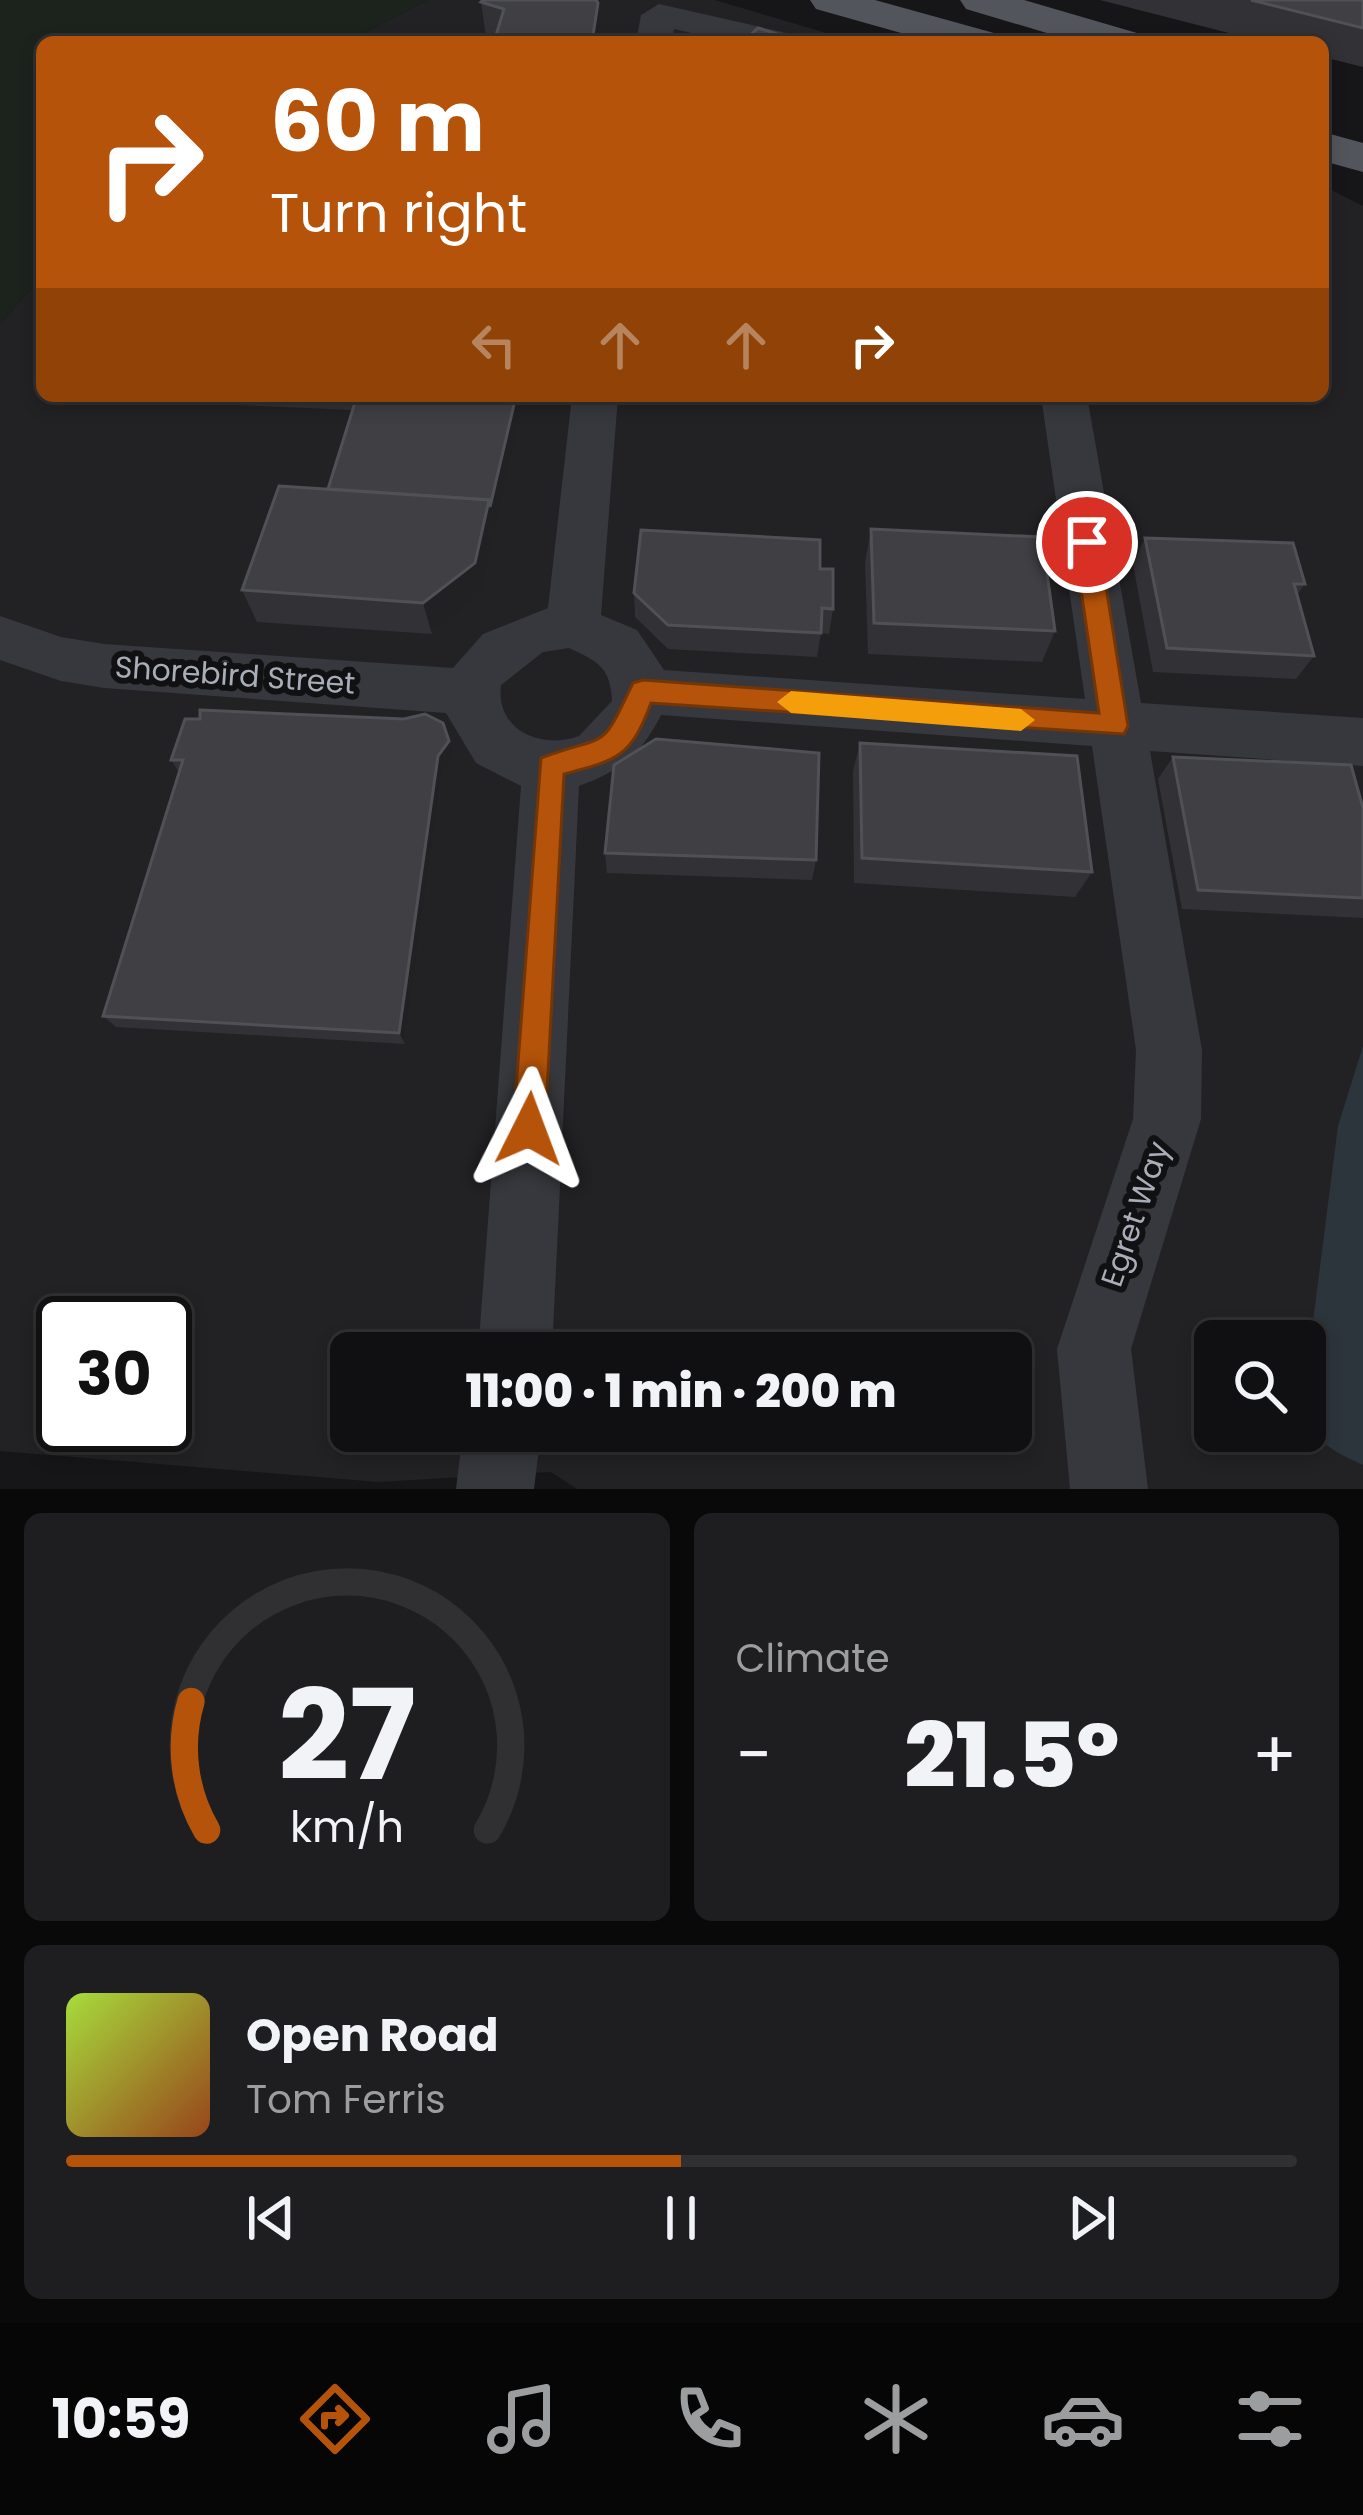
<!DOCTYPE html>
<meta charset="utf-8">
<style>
:root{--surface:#101012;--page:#1e1e20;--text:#f1f3f6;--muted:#9c9d9f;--line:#303032;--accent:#b45309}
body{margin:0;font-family:Poppins,sans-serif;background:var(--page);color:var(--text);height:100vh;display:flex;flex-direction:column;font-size:45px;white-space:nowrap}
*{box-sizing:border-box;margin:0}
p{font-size:39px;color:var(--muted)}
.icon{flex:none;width:66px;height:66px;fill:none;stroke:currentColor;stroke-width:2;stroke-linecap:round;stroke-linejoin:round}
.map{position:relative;height:1489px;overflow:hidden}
.details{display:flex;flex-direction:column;gap:24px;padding:24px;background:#09090a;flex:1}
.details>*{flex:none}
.hud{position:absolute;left:36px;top:36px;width:1293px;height:366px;border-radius:18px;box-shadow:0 6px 18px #0003,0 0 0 3px var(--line);background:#b45309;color:#fff;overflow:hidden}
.tools{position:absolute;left:1194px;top:1320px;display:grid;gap:24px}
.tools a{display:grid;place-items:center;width:132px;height:132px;border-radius:18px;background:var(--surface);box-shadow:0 6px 18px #0003,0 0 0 3px var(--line);font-size:60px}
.speed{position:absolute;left:36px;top:1296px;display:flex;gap:24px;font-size:60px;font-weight:700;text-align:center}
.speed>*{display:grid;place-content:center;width:156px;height:156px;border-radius:50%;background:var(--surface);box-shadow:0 6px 18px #0003,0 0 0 3px var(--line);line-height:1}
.speed .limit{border:6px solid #111;border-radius:18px;background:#fff;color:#111}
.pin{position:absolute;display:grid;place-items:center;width:102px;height:102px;color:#fff;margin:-51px;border:6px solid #fff;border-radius:50%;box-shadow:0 3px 12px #0007}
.me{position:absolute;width:132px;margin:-66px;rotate:3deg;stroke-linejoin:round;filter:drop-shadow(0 0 9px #0008)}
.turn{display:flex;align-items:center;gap:42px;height:252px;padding:0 36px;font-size:54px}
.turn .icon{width:156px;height:156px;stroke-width:2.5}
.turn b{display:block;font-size:84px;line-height:102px}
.lanes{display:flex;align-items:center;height:114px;padding:0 36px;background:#0003;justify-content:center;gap:60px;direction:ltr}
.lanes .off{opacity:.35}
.big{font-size:90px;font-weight:800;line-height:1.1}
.details .widget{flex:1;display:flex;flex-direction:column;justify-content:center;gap:18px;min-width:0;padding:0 42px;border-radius:18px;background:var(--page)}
.details .dial{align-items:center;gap:0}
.dial svg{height:312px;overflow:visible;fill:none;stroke:var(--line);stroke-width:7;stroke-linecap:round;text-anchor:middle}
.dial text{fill:var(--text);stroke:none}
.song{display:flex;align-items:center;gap:36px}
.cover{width:144px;height:144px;border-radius:18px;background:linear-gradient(135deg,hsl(80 70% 55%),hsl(20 70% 35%))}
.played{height:12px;border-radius:6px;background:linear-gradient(90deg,var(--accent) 50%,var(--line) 50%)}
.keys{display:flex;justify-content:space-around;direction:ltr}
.heat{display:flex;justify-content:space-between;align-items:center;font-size:66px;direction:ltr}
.details .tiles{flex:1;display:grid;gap:24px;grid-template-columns:1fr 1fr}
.widget:last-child{grid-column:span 2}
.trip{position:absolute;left:330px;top:1332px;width:702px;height:120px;border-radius:18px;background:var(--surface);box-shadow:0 6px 18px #0003,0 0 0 3px var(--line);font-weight:800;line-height:120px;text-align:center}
.menu{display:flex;height:192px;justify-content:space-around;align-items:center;background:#060607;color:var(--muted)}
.menu .icon{width:84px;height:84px}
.menu .on{color:var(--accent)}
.menu b{font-size:54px;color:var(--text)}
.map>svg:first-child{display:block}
.built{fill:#222225;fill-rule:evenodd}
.green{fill:#1c231d}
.water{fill:#2c353c}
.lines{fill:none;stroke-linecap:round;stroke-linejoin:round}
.minor{fill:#37383d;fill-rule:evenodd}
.major{fill:#53555c;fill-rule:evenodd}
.wall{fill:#323236}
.shaded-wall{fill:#212124}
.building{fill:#3f3f44;stroke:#4f5156;stroke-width:3}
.route{fill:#b45309;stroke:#753606;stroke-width:3}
.slow{fill:#f59e0b}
.labels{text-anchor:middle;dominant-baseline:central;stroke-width:12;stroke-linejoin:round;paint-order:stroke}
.street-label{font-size:30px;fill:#a8adb8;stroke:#111113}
</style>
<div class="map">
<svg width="1363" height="1489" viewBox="0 0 1363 1489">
<rect width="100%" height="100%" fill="#161618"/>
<!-- built -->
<g class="built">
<path d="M 427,0 L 715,0 L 857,42 L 347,42 Z"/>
<path d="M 1323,186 L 1363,206 L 1363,1489 L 577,1489 L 551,1472 L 378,1482 L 0,1451 L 0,324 L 42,276 L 42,396 L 1323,396 ZM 63,1323 L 165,1323 L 165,1425 L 63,1425 ZM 1215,1341 L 1305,1341 L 1305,1431 L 1215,1431 ZM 351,1353 L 1011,1353 L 1011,1431 L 351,1431 Z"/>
</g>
<!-- green -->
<path class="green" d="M 0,0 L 427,0 L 347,42 L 42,42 L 42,276 L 0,324 Z"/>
<!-- water -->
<path class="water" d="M 1363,1046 L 1363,1465 C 1319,1445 1305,1435 1305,1384 L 1338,1126 Z"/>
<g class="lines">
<!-- minor -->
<g class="minor">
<path d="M 659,4 L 791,34 L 796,42 L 730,42 L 674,29 L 672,42 L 636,42 L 641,15 Z"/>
<path d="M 572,396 L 618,396 L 601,615 L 637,630 L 664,670 L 1085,699 L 1041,396 L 1087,396 L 1141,703 L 1363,718 L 1363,766 L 1150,751 L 1202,1050 L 1201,1119 L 1131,1349 L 1148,1489 L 1070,1489 L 1057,1349 L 1133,1119 L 1136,1050 L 1092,746 L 661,715 C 641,755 620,771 579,786 L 552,1353 L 478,1353 L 521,786 L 476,763 L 446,713 L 104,688 L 61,681 L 0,660 L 0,616 L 61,637 L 104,644 L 453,668 L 483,634 L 548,608 ZM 569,648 C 598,661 611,668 612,701 L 579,736 C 541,750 495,730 501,685 L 543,652 Z"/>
<path d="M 463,1431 L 541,1431 L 534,1489 L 456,1489 Z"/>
</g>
<!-- major -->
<g class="major">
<path d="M 810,0 L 875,0 L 994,33 L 1000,42 L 933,42 L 816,9 Z"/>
<path d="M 960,0 L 1024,0 L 1137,33 L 1143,42 L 1077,42 L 966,9 Z"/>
<path d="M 1323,132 L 1363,143 L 1363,172 L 1323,161 Z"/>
</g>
</g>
<!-- wall -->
<g class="wall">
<path d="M 1100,0 L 1363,0 L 1363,67 L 1323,57 L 1323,42 L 1264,42 Z"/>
<path d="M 481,2 L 600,38 L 495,40 L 486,37 Z"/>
<path d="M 211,396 L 525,396 L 482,595 L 432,634 L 257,622 L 242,590 L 328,489 L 353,410 L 214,404 Z"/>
<path d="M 871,529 L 1055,631 L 1042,662 L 868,654 L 865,562 Z"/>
<path d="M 1145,538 L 1305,584 L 1297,595 L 1314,656 L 1296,679 L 1153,672 L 1133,564 Z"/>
<path d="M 820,569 L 833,609 L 829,634 L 821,633 L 817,657 L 668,649 L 635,617 L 634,593 Z"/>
<path d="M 860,743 L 1092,872 L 1075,897 L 854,883 L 853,771 Z"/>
<path d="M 454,757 L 443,771 L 405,1044 L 116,1027 L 103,1016 L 179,772 L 171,760 Z"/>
<path d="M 1173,757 L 1363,808 L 1363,918 L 1182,909 L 1158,779 Z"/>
<path d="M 605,853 L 816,860 L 812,880 L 607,873 Z"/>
</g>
<!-- shaded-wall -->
<g class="shaded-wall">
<path d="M 598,3 L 600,42 L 592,42 Z"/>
<path d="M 516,396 L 525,396 L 482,595 L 432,634 L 423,603 L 489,500 Z"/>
<path d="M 449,741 L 454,757 L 443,771 L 405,1044 L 399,1033 L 438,756 Z"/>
</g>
<!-- building -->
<g class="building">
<path d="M 483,0 L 596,0 L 598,3 L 592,42 L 494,42 L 504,9 L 481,2 Z"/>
<path d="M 1251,0 L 1363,0 L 1363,28 Z"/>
<path d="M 758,28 L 802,42 L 743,42 Z"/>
<path d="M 357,396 L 516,396 L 490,507 L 489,500 L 328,489 Z"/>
<path d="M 279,486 L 489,500 L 475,563 L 423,603 L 242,590 Z"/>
<path d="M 871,529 L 1042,537 L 1055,631 L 874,623 Z"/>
<path d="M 641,530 L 820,540 L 820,569 L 833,569 L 833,609 L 822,608 L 821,633 L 668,625 L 634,593 Z"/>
<path d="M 1145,538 L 1293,543 L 1305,584 L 1294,584 L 1314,656 L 1167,648 Z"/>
<path d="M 200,710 L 404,719 L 425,714 L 443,723 L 449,741 L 438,756 L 399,1033 L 103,1016 L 183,760 L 171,760 L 185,719 L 200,719 Z"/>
<path d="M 656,739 L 819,753 L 816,860 L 605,853 L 614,765 Z"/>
<path d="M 860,743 L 1077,756 L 1092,872 L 862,858 Z"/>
<path d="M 1173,757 L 1351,765 L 1363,808 L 1363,898 L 1198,890 Z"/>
</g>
<!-- route -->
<path class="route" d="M 1087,533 L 1099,542 L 1128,726 L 1124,734 L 651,703 C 631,757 618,760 564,774 L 545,1129 L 540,1140 L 529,1145 L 517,1140 L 513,1129 L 541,758 C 611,732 599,754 633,683 L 643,680 L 1099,713 L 1074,542 Z"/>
<!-- slow -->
<path class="slow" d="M 791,691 L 1021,709 L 1035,720 L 1021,731 L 791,713 L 777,702 Z"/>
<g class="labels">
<!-- street labels -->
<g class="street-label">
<text transform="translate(235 675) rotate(4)">Shorebird Street</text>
<text transform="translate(1135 1214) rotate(-71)">Egret Way</text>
</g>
</g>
</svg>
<div class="tools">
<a><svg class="icon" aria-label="search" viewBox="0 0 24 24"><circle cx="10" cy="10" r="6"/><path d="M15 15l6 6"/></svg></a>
</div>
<div class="speed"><div class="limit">30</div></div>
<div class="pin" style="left:1087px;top:542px;background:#d93025"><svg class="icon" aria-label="arrive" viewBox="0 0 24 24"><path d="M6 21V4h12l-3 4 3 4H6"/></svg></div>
<svg class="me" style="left:529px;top:1129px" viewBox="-20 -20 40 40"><path d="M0-17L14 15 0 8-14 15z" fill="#b45309" stroke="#fff" stroke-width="4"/></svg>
<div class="trip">11:00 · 1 min · 200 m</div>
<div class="hud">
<div class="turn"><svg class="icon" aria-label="right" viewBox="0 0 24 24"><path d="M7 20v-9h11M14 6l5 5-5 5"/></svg><div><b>60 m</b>Turn right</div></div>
<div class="lanes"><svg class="icon off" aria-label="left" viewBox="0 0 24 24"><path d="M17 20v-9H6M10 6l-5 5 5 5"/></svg><svg class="icon off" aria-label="ahead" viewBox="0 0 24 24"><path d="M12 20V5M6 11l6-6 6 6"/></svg><svg class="icon off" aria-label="ahead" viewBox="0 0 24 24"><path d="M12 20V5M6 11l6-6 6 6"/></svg><svg class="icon" aria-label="right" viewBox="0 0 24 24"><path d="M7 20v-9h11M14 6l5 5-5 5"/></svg></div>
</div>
</div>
<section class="details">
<div class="tiles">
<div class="widget dial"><svg viewBox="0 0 100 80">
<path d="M14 69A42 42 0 1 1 86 69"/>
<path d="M14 69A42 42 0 0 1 10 36" stroke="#b45309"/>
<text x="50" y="56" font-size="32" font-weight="700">27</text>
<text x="50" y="72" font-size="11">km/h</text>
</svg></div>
<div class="widget"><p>Climate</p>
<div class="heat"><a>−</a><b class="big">21.5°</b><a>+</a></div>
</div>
<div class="widget">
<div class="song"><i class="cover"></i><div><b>Open Road</b><p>Tom Ferris</p></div></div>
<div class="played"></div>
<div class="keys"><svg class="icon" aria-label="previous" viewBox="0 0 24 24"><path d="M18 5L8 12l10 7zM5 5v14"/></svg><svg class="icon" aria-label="pause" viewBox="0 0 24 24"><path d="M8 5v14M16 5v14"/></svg><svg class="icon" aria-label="next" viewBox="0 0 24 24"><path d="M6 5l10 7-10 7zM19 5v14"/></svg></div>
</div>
</div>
</section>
<nav class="menu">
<b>10:59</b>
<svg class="icon on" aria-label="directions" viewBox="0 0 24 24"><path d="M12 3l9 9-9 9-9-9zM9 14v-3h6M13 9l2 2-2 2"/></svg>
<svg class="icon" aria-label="music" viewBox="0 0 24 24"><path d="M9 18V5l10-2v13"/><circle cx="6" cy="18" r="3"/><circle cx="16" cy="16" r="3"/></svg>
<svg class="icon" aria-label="phone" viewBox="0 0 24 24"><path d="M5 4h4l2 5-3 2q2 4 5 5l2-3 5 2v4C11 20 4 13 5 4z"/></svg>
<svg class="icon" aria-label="climate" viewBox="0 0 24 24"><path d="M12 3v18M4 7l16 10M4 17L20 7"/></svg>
<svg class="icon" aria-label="car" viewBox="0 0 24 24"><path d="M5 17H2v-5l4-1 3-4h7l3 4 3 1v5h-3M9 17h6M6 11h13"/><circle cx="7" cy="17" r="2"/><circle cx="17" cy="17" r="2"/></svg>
<svg class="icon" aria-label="filters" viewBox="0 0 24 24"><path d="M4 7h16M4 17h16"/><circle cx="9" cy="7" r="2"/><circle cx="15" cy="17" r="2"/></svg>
</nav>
